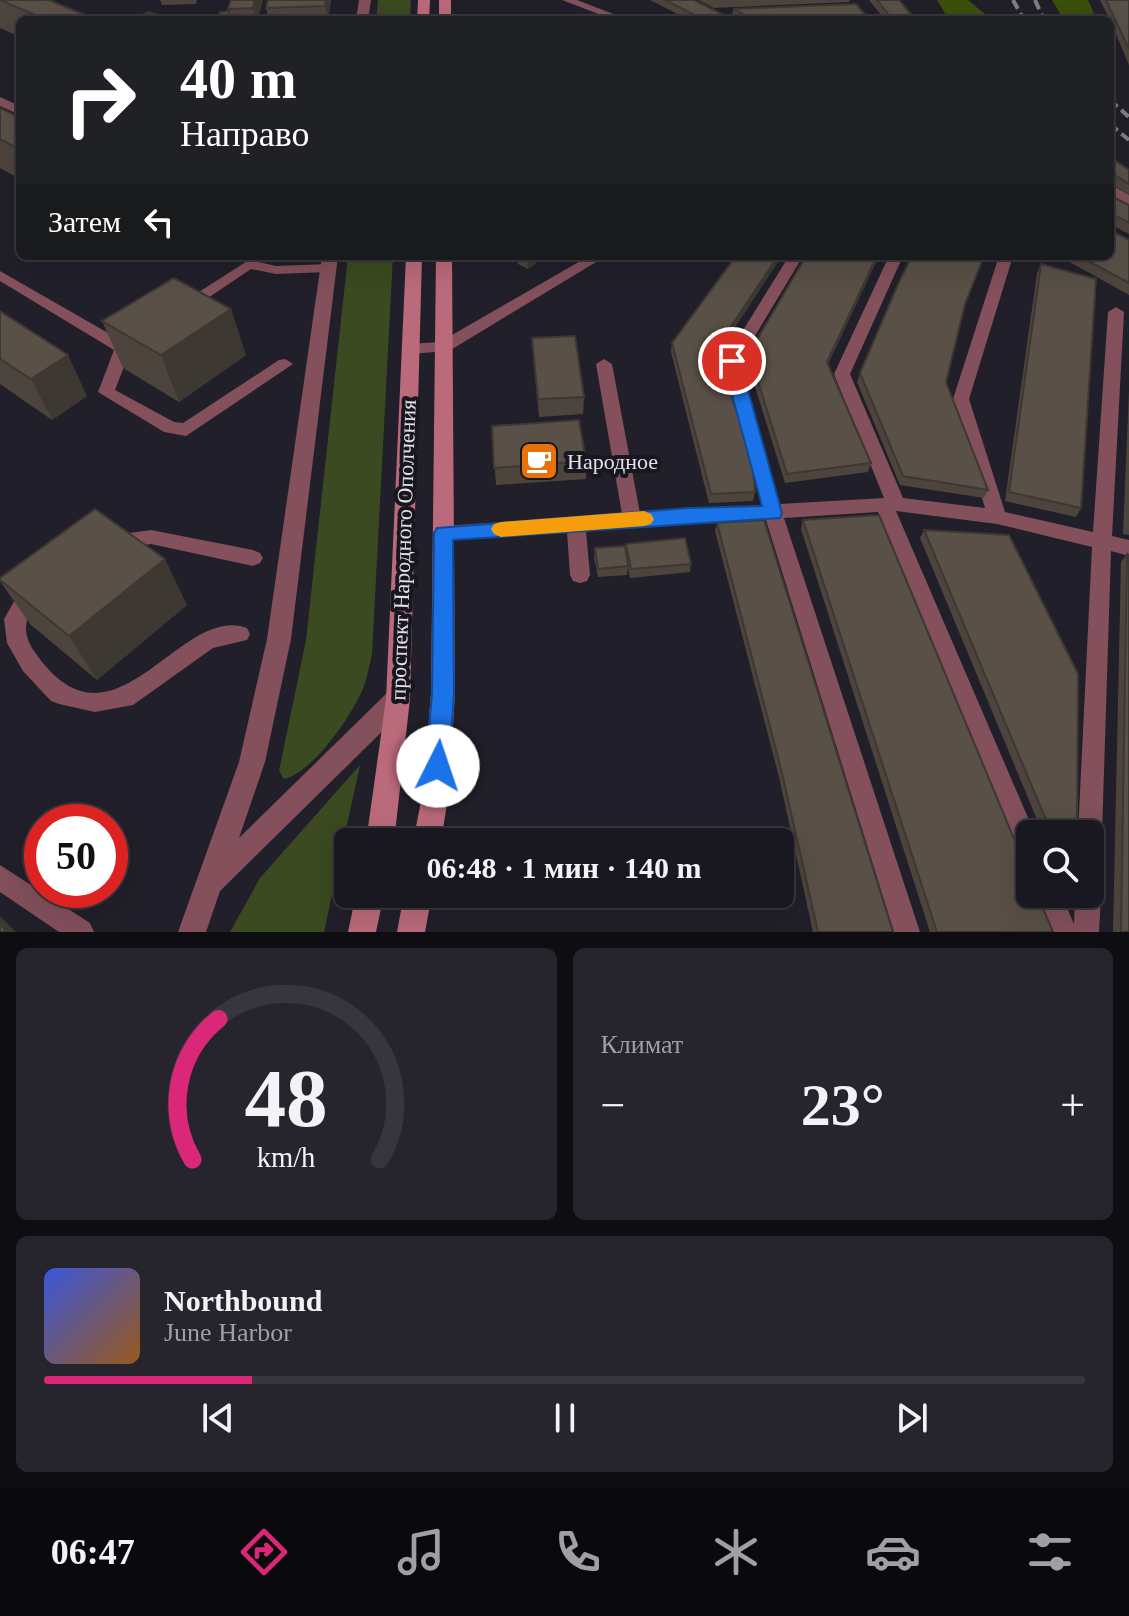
<!DOCTYPE html>
<html lang="ru">
<meta charset="utf-8">
<style>
:root{--surface:#19171f;--page:#26242c;--text:#f1f3f6;--muted:#9f9fa4;--line:#37363d;--accent:#db2777}
body{margin:0;font-family:"Times New Roman",serif;background:var(--page);color:var(--text);height:100vh;display:flex;flex-direction:column;font-size:30px;white-space:nowrap}
*{box-sizing:border-box;margin:0}
p{font-size:26px;color:var(--muted)}
.icon{flex:none;width:44px;height:44px;fill:none;stroke:currentColor;stroke-width:2;stroke-linecap:round;stroke-linejoin:round}
.map{position:relative;height:932px;overflow:hidden}
.details{display:flex;flex-direction:column;gap:16px;padding:16px;background:#0e0d11;flex:1}
.details>*{flex:none}
.guide{position:absolute;left:16px;top:16px;width:1098px;height:244px;border-radius:12px;box-shadow:0 8px 32px #0002,0 0 0 2px var(--line);background:#202124;color:#fff;overflow:hidden}
.buttons{position:absolute;left:1016px;top:820px;display:grid;gap:16px}
.buttons a{display:grid;place-items:center;width:88px;height:88px;border-radius:12px;background:var(--surface);box-shadow:0 8px 32px #0002,0 0 0 2px var(--line);font-size:40px}
.speed{position:absolute;left:24px;top:804px;display:flex;gap:16px;font-size:40px;font-weight:700;text-align:center}
.speed>*{display:grid;place-content:center;width:104px;height:104px;border-radius:50%;background:var(--surface);box-shadow:0 8px 32px #0002,0 0 0 2px var(--line);line-height:1}
.speed .limit{border:12px solid #d22;background:#fff;color:#111}
.pin{position:absolute;display:grid;place-items:center;width:68px;height:68px;color:#fff;margin:-34px;border:4px solid #fff;border-radius:50%;box-shadow:0 2px 8px #0007}
.me{position:absolute;width:88px;margin:-44px;rotate:4deg;stroke-linejoin:round;filter:drop-shadow(0 0 6px #0008)}
.turn{display:flex;align-items:center;gap:28px;height:168px;padding:0 32px;font-size:36px}
.turn .icon{width:104px;height:104px;stroke-width:2.5}
.turn b{display:block;font-size:56px;line-height:68px}
.then{display:flex;align-items:center;height:76px;padding:0 32px;background:#0003;gap:16px;font-size:30px}
.big{font-size:60px;font-weight:700;line-height:1.1}
.details .tile{flex:1;display:flex;flex-direction:column;justify-content:center;gap:12px;min-width:0;padding:0 28px;border-radius:12px;background:var(--page)}
.details .dial{align-items:center;gap:0}
.dial svg{height:208px;overflow:visible;fill:none;stroke:var(--line);stroke-width:7;stroke-linecap:round;text-anchor:middle}
.dial text{fill:var(--text);stroke:none}
.song{display:flex;align-items:center;gap:24px}
.cover{width:96px;height:96px;border-radius:12px;background:linear-gradient(135deg,hsl(230 70% 55%),hsl(30 70% 35%))}
.played{height:8px;border-radius:4px;background:linear-gradient(90deg,var(--accent) 20%,var(--line) 20%)}
.keys{display:flex;justify-content:space-around;direction:ltr}
.heat{display:flex;justify-content:space-between;align-items:center;font-size:44px;direction:ltr}
.details .tiles{flex:1;display:grid;gap:16px;grid-template-columns:1fr 1fr}
.tile:last-child{grid-column:span 2}
.trip{position:absolute;left:334px;top:828px;width:460px;height:80px;border-radius:12px;background:var(--surface);box-shadow:0 8px 32px #0002,0 0 0 2px var(--line);font-weight:700;line-height:80px;text-align:center}
.menu{display:flex;height:128px;justify-content:space-around;align-items:center;background:#0a090c;color:var(--muted)}
.menu .icon{width:56px;height:56px}
.menu .current{color:var(--accent)}
.menu b{font-size:36px;color:var(--text)}
.map>svg:first-child{display:block}
.green{fill:#3b4a21}
.forest{fill:#3b500c}
.lines{fill:none;stroke-linecap:round;stroke-linejoin:round}
.service{fill:#83505b;fill-rule:evenodd}
.minor{fill:#83505b;fill-rule:evenodd}
.secondary{fill:#bb6a7b;fill-rule:evenodd}
.rail{stroke:#817f88;stroke-width:4;stroke-dasharray:10 5;stroke-linecap:butt}
.wall{fill:#4d453d}
.shaded-wall{fill:#3e3832}
.building{fill:#595047;stroke:#3e3832;stroke-width:2}
.route{fill:#1a73e8;stroke:#114b97;stroke-width:2}
.slow{fill:#f59e0b}
.labels{text-anchor:middle;dominant-baseline:central;stroke-width:8;stroke-linejoin:round;paint-order:stroke}
.poi-label{font-size:22px;fill:#e3e2e9;stroke:#18161f;text-anchor:start}
.street-label{font-size:22px;fill:#e3e2e9;stroke:#18161f}
</style>
<div class="map">
<svg width="1129" height="932" viewBox="0 0 1129 932">
<rect width="100%" height="100%" fill="#211f29"/>
<!-- green -->
<g class="green">
<path d="M 378,0 L 411,0 L 410,20 L 376,20 Z"/>
<path d="M 348,256 L 393,256 L 372,654 C 369,666 367,680 362,691 C 350,718 313,772 284,779 L 279,771 L 306,640 Z"/>
<path d="M 360,765 L 324,932 L 230,932 L 260,878 Z"/>
</g>
<!-- forest -->
<g class="forest">
<path d="M 937,0 L 968,0 L 992,20 L 949,20 Z"/>
<path d="M 1052,0 L 1088,0 L 1097,20 L 1064,20 Z"/>
</g>
<g class="lines">
<!-- service -->
<g class="service">
<path d="M 562,0 L 577,0 L 629,20 L 614,20 Z"/>
<path d="M 0,97 L 20,106 L 20,115 L 0,106 Z"/>
<path d="M 1110,184 L 1129,195 L 1129,205 L 1110,194 Z"/>
<path d="M 589,256 L 606,256 L 449,351 L 410,354 L 402,349 L 410,344 L 440,342 Z"/>
<path d="M 789,256 L 803,256 L 740,361 L 780,504 L 884,498 L 834,374 L 889,256 L 903,256 L 850,374 L 903,498 L 985,508 L 953,399 L 999,256 L 1013,256 L 969,399 L 1005,512 L 1093,532 L 1108,312 L 1116,307 L 1124,312 L 1112,536 L 1129,540 L 1129,556 L 1111,551 L 1102,834 L 1099,842 L 1090,846 L 1090,834 L 1078,834 L 1092,547 L 997,524 L 896,511 L 1035,834 L 1030,834 L 1030,862 L 1021,859 L 878,512 L 784,518 L 920,932 L 894,932 L 766,520 L 586,531 L 590,575 L 587,581 L 580,583 L 573,581 L 570,575 L 567,532 L 443,540 L 436,538 L 433,533 L 436,528 L 443,526 L 622,514 L 596,364 L 604,359 L 612,364 L 640,513 L 762,505 L 724,361 Z"/>
<path d="M 249,260 L 276,266 L 328,264 L 335,268 L 328,272 L 276,274 L 251,269 L 190,310 L 180,310 L 180,304 Z"/>
<path d="M 0,271 L 122,341 L 136,339 L 138,343 L 130,351 L 115,390 L 174,422 L 183,423 L 279,360 L 285,359 L 293,364 L 186,436 L 164,432 L 98,392 L 114,350 L 0,281 Z"/>
<path d="M 151,530 L 253,550 L 260,553 L 263,558 L 260,563 L 253,566 L 151,544 L 114,549 L 107,546 L 104,541 L 107,536 Z"/>
<path d="M 31,582 L 38,584 L 41,590 C 29,613 18,627 34,651 C 113,767 178,603 247,628 L 250,634 L 247,640 L 213,648 L 133,705 L 95,712 L 59,704 L 51,701 L 23,671 L 7,643 L 4,619 L 24,584 Z"/>
<path d="M 0,865 L 90,923 L 94,932 L 59,932 L 0,892 Z"/>
<path d="M 1090,882 L 1097,885 L 1101,894 L 1099,932 L 1051,932 L 1035,894 L 1061,894 L 1074,924 L 1075,894 L 1090,894 Z"/>
</g>
<!-- minor -->
<g class="minor">
<path d="M 359,0 L 371,0 L 368,20 L 356,20 Z"/>
<path d="M 322,256 L 338,256 L 291,639 L 265,762 L 239,838 L 389,691 L 398,688 L 407,691 L 410,699 L 407,707 L 220,891 L 206,932 L 178,932 L 239,762 L 267,639 Z"/>
</g>
<!-- secondary -->
<g class="secondary">
<path d="M 418,0 L 430,0 L 429,20 L 417,20 Z"/>
<rect x="439" y="0" width="12" height="20"/>
<path d="M 406,256 L 422,256 L 410,699 L 394,842 L 366,842 L 386,699 Z"/>
<path d="M 436,256 L 452,256 L 455,693 L 449,791 L 441,842 L 413,842 L 423,791 L 431,693 Z"/>
<path d="M 356,894 L 384,894 L 376,932 L 348,932 Z"/>
<path d="M 404,894 L 432,894 L 425,932 L 397,932 Z"/>
</g>
<!-- rail -->
<g class="rail">
<path d="M 1013,0 L 1024,20"/>
<path d="M 1035,0 L 1044,20"/>
<path d="M 1110,100 L 1129,117"/>
<path d="M 1110,124 L 1129,140"/>
</g>
</g>
<!-- wall -->
<g class="wall">
<path d="M 0,0 L 97,20 L 20,20 L 20,37 L 0,28 Z"/>
<path d="M 160,0 L 197,0 L 196,4 L 162,5 Z"/>
<path d="M 231,0 L 263,0 L 257,20 L 220,20 L 219,16 L 229,11 L 228,9 Z"/>
<path d="M 331,0 L 328,20 L 269,20 L 266,8 Z"/>
<path d="M 650,0 L 694,0 L 734,20 L 689,20 Z"/>
<path d="M 698,0 L 850,0 L 849,2 L 714,8 Z"/>
<path d="M 869,0 L 899,0 L 916,20 L 885,20 Z"/>
<path d="M 1100,0 L 1129,0 L 1129,65 L 1110,20 Z"/>
<path d="M 733,9 L 870,20 L 739,20 L 732,17 Z"/>
<path d="M 0,108 L 20,118 L 20,179 L 0,168 Z"/>
<path d="M 1110,157 L 1129,170 L 1129,195 L 1110,183 Z"/>
<path d="M 1110,196 L 1129,205 L 1129,234 L 1110,224 Z"/>
<path d="M 1129,240 L 1129,295 L 1059,256 L 1110,256 Z"/>
<path d="M 517,256 L 538,261 L 528,269 L 518,264 Z"/>
<path d="M 806,256 L 879,256 L 828,364 L 871,463 L 868,472 L 785,483 L 747,361 L 749,353 Z"/>
<path d="M 1041,264 L 1081,508 L 1076,517 L 1005,501 L 1037,273 Z"/>
<path d="M 964,306 L 946,382 L 988,490 L 984,498 L 900,485 L 857,382 L 860,373 Z"/>
<path d="M 0,311 L 87,396 L 52,420 L 0,384 Z"/>
<path d="M 102,321 L 246,355 L 179,402 L 123,368 Z"/>
<path d="M 532,338 L 584,397 L 583,414 L 539,417 Z"/>
<path d="M 672,343 L 718,354 L 755,492 L 753,501 L 709,503 L 671,352 Z"/>
<path d="M 1129,390 L 1129,535 L 1123,534 Z"/>
<path d="M 492,426 L 586,461 L 586,479 L 496,485 Z"/>
<path d="M 803,520 L 1053,932 L 930,932 L 801,529 Z"/>
<path d="M 717,523 L 893,932 L 813,932 L 779,777 L 715,531 Z"/>
<path d="M 924,530 L 1077,834 L 1043,834 L 920,538 Z"/>
<path d="M 626,544 L 691,564 L 690,572 L 630,578 L 628,567 L 627,575 L 598,577 L 594,557 L 595,548 L 625,550 Z"/>
<path d="M 1127,554 L 1129,932 L 1113,932 L 1121,562 Z"/>
<path d="M 0,578 L 187,605 L 97,680 L 30,624 L 0,581 Z"/>
</g>
<!-- shaded-wall -->
<g class="shaded-wall">
<path d="M 255,0 L 263,0 L 257,20 L 256,20 L 253,8 Z"/>
<path d="M 326,0 L 331,0 L 328,20 L 325,6 Z"/>
<path d="M 533,256 L 538,256 L 538,261 L 528,269 L 527,260 Z"/>
<path d="M 778,256 L 782,256 L 715,358 L 716,349 Z"/>
<path d="M 877,256 L 879,256 L 824,371 L 827,362 Z"/>
<path d="M 231,309 L 246,355 L 179,402 L 161,355 Z"/>
<path d="M 68,355 L 87,396 L 52,420 L 31,379 Z"/>
<path d="M 165,559 L 187,605 L 97,680 L 69,636 Z"/>
<path d="M 0,916 L 16,932 L 7,932 L 0,924 Z"/>
</g>
<!-- building -->
<g class="building">
<path d="M 0,0 L 49,0 L 97,20 L 47,20 Z"/>
<path d="M 231,0 L 255,0 L 253,8 L 228,9 Z"/>
<path d="M 268,0 L 326,0 L 325,6 L 266,8 Z"/>
<path d="M 665,0 L 694,0 L 734,20 L 704,20 Z"/>
<path d="M 877,0 L 899,0 L 916,20 L 893,20 Z"/>
<path d="M 1106,0 L 1129,0 L 1129,49 Z"/>
<path d="M 856,4 L 870,20 L 755,20 L 733,9 Z"/>
<path d="M 229,11 L 229,16 L 219,16 L 220,12 Z"/>
<path d="M 149,12 L 172,20 L 147,20 L 138,17 Z"/>
<path d="M 0,108 L 20,118 L 20,150 L 0,139 Z"/>
<path d="M 1110,157 L 1129,170 L 1129,184 L 1110,172 Z"/>
<path d="M 1110,196 L 1129,205 L 1129,223 L 1110,213 Z"/>
<path d="M 1110,230 L 1129,240 L 1129,283 L 1079,256 L 1110,256 Z"/>
<path d="M 518,256 L 533,256 L 527,260 Z"/>
<path d="M 736,256 L 778,256 L 716,349 L 752,458 L 755,492 L 711,494 L 672,343 Z"/>
<path d="M 806,256 L 877,256 L 827,362 L 871,463 L 787,474 L 749,353 Z"/>
<path d="M 912,256 L 984,256 L 965,304 L 946,382 L 988,490 L 903,476 L 860,373 L 899,282 Z"/>
<path d="M 1041,264 L 1096,279 L 1081,508 L 1009,492 Z"/>
<path d="M 174,278 L 231,309 L 161,355 L 102,321 Z"/>
<path d="M 0,311 L 68,355 L 31,379 L 0,359 Z"/>
<path d="M 575,336 L 584,397 L 538,399 L 532,338 Z"/>
<path d="M 579,420 L 586,461 L 494,468 L 492,426 Z"/>
<path d="M 95,509 L 165,559 L 69,636 L 0,580 L 0,578 Z"/>
<path d="M 879,515 L 1030,877 L 1030,894 L 1037,894 L 1053,932 L 937,932 L 803,520 Z"/>
<path d="M 764,520 L 893,932 L 818,932 L 781,769 L 717,523 Z"/>
<path d="M 924,530 L 1009,535 L 1078,674 L 1077,834 L 1052,834 Z"/>
<path d="M 685,538 L 691,564 L 631,569 L 626,544 Z"/>
<path d="M 625,546 L 628,566 L 598,569 L 595,548 Z"/>
<path d="M 1127,554 L 1129,555 L 1129,932 L 1121,932 Z"/>
<path d="M 0,924 L 7,932 L 0,932 Z"/>
</g>
<!-- route -->
<path class="route" d="M 732,355 L 740,361 L 782,513 L 780,518 L 453,540 L 454,693 L 449,766 L 446,774 L 438,777 L 430,774 L 426,766 L 432,693 L 434,533 L 437,528 L 688,508 L 762,506 L 723,361 Z"/>
<!-- slow -->
<path class="slow" d="M 644,511 L 651,514 L 654,519 L 651,524 L 644,526 L 501,537 L 494,534 L 491,529 L 494,524 L 501,522 Z"/>
<!-- icons -->
<defs>
<g id="cafe-square" transform="scale(2)"><rect x="-9" y="-9" width="18" height="18" rx="4" fill="#e8710a" stroke="#18161f"/><path d="M-5.5-4.5H6V0H3Q3 3.5 0 3.5H-2.5Q-5.5 3.5-5.5 0ZM3-3.2v2h1.7v-2ZM-6 4.5H4V6H-6Z" fill="#fff"/></g>
</defs>
<g fill-rule="evenodd">
<use href="#cafe-square" x="539" y="461"/>
</g>
<g class="labels">
<!-- poi labels -->
<g class="poi-label">
<text x="567" y="461">Народное</text>
</g>
<!-- street labels -->
<g class="street-label">
<text transform="translate(403 550) rotate(-88)">проспект Народного Ополчения</text>
</g>
</g>
</svg>
<div class="buttons">
<a><svg class="icon" aria-label="search" viewBox="0 0 24 24"><circle cx="10" cy="10" r="6"/><path d="M15 15l6 6"/></svg></a>
</div>
<div class="speed"><div class="limit">50</div></div>
<div class="pin" style="left:732px;top:361px;background:#d93025"><svg class="icon" aria-label="arrive" viewBox="0 0 24 24"><path d="M6 21V4h12l-3 4 3 4H6"/></svg></div>
<svg class="me" style="left:438px;top:766px" viewBox="-20 -20 40 40"><circle r="19" fill="#fff"/><path d="M0-13L10 11 0 6-10 11z" fill="#1a73e8"/></svg>
<div class="trip">06:48 · 1 мин · 140 m</div>
<div class="guide">
<div class="turn"><svg class="icon" aria-label="right" viewBox="0 0 24 24"><path d="M7 20v-9h11M14 6l5 5-5 5"/></svg><div><b>40 m</b>Направо</div></div>
<div class="then">Затем<svg class="icon" aria-label="left" viewBox="0 0 24 24"><path d="M17 20v-9H6M10 6l-5 5 5 5"/></svg></div>
</div>
</div>
<section class="details">
<div class="tiles">
<div class="tile dial"><svg viewBox="0 0 100 80">
<path d="M14 69A42 42 0 1 1 86 69"/>
<path d="M14 69A42 42 0 0 1 24 15" stroke="#db2777"/>
<text x="50" y="56" font-size="32" font-weight="700">48</text>
<text x="50" y="72" font-size="11">km/h</text>
</svg></div>
<div class="tile"><p>Климат</p>
<div class="heat"><a>−</a><b class="big">23°</b><a>+</a></div>
</div>
<div class="tile">
<div class="song"><i class="cover"></i><div><b>Northbound</b><p>June Harbor</p></div></div>
<div class="played"></div>
<div class="keys"><svg class="icon" aria-label="previous" viewBox="0 0 24 24"><path d="M18 5L8 12l10 7zM5 5v14"/></svg><svg class="icon" aria-label="pause" viewBox="0 0 24 24"><path d="M8 5v14M16 5v14"/></svg><svg class="icon" aria-label="next" viewBox="0 0 24 24"><path d="M6 5l10 7-10 7zM19 5v14"/></svg></div>
</div>
</div>
</section>
<nav class="menu">
<b>06:47</b>
<svg class="icon current" aria-label="directions" viewBox="0 0 24 24"><path d="M12 3l9 9-9 9-9-9zM9 14v-3h6M13 9l2 2-2 2"/></svg>
<svg class="icon" aria-label="music" viewBox="0 0 24 24"><path d="M9 18V5l10-2v13"/><circle cx="6" cy="18" r="3"/><circle cx="16" cy="16" r="3"/></svg>
<svg class="icon" aria-label="phone" viewBox="0 0 24 24"><path d="M5 4h4l2 5-3 2q2 4 5 5l2-3 5 2v4C11 20 4 13 5 4z"/></svg>
<svg class="icon" aria-label="climate" viewBox="0 0 24 24"><path d="M12 3v18M4 7l16 10M4 17L20 7"/></svg>
<svg class="icon" aria-label="car" viewBox="0 0 24 24"><path d="M5 17H2v-5l4-1 3-4h7l3 4 3 1v5h-3M9 17h6M6 11h13"/><circle cx="7" cy="17" r="2"/><circle cx="17" cy="17" r="2"/></svg>
<svg class="icon" aria-label="filters" viewBox="0 0 24 24"><path d="M4 7h16M4 17h16"/><circle cx="9" cy="7" r="2"/><circle cx="15" cy="17" r="2"/></svg>
</nav>
